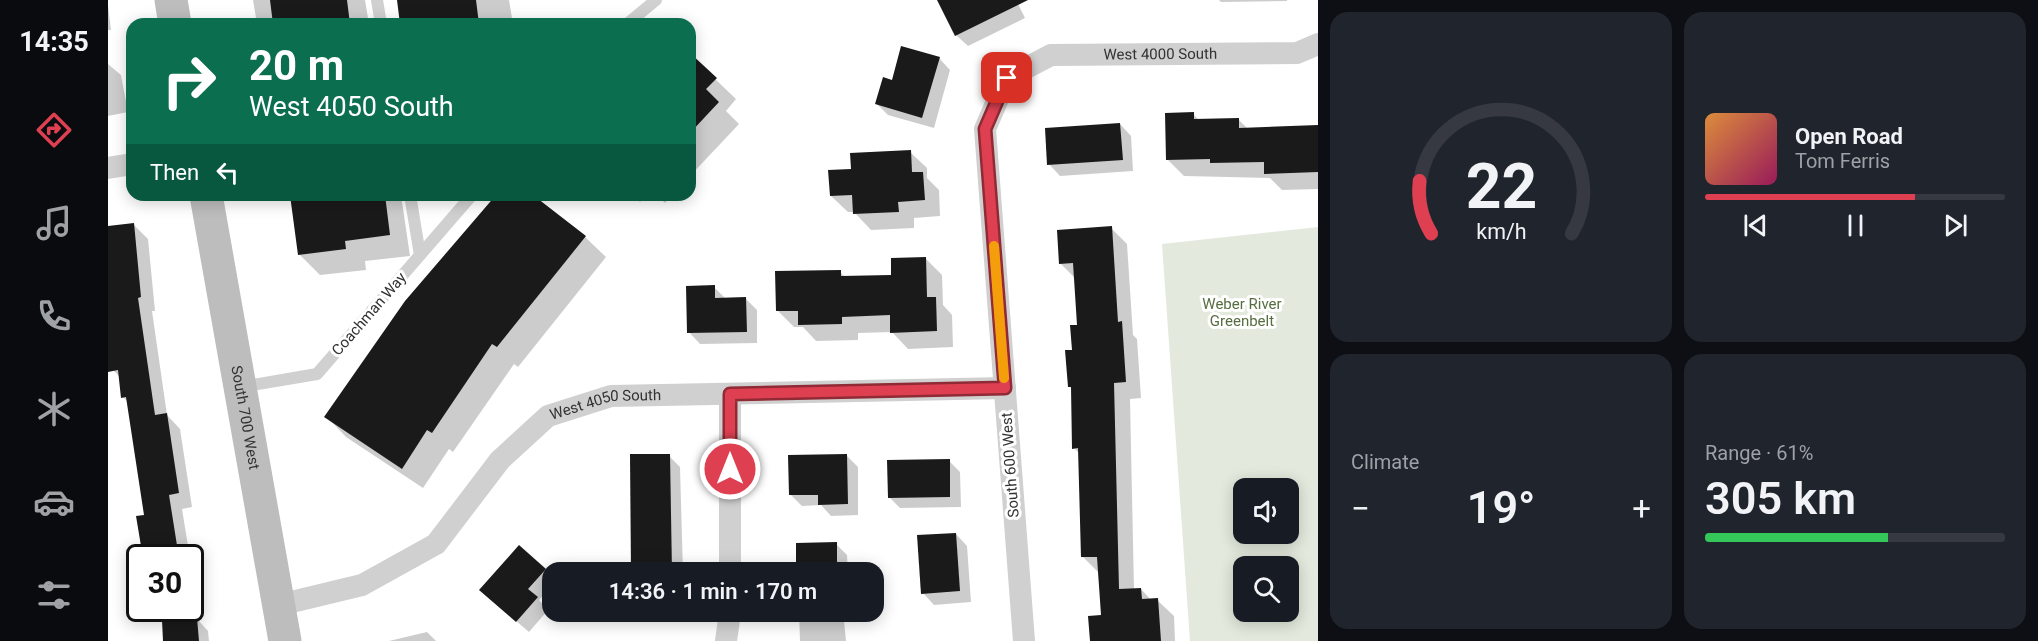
<!DOCTYPE html>
<meta charset="utf-8">
<style>
:root{--surface:#171b24;--page:#20242c;--text:#f1f3f6;--muted:#9ea1a6;--line:#363941;--accent:#de4052}
body{margin:0;font-family:Roboto,sans-serif;background:var(--page);color:var(--text);height:100vh;display:flex;flex-direction:column;font-size:22px;white-space:nowrap}
*{box-sizing:border-box;margin:0}
p{font-size:20px;color:var(--muted)}
.icon{flex:none;width:33px;height:33px;fill:none;stroke:currentColor;stroke-width:2;stroke-linecap:round;stroke-linejoin:round}
.map{position:relative;flex:1;overflow:hidden}
.side{display:flex;flex-direction:column;gap:12px;padding:12px;background:#0d0f14;width:720px}
.side>*{flex:none}
.banner{position:absolute;left:18px;top:18px;width:570px;height:183px;border-radius:18px;box-shadow:0 3px 15px #0003;background:#0b6e4f;color:#fff;overflow:hidden}
.fabs{position:absolute;left:1125px;top:478px;display:grid;gap:12px}
.fabs a{display:grid;place-items:center;width:66px;height:66px;border-radius:12px;background:var(--surface);box-shadow:0 3px 15px #0003;font-size:30px}
.speed{position:absolute;left:18px;top:544px;display:flex;gap:12px;font-size:30px;font-weight:700;text-align:center}
.speed>*{display:grid;place-content:center;width:78px;height:78px;border-radius:50%;background:var(--surface);box-shadow:0 3px 15px #0003;line-height:1}
.speed .limit{border:3px solid #111;border-radius:9px;background:#fff;color:#111}
.pin{position:absolute;display:grid;place-items:center;width:51px;height:51px;color:#fff;margin:-26px;border-radius:12px;box-shadow:0 3px 9px #0006}
.me{position:absolute;width:66px;margin:-33px;rotate:0deg;stroke-linejoin:round;filter:drop-shadow(0 0 4px #0008)}
.turn{display:flex;align-items:center;gap:21px;height:126px;padding:0 24px;font-size:27px}
.turn .icon{width:78px;height:78px;stroke-width:2.5}
.turn b{display:block;font-size:42px;line-height:51px}
.then{display:flex;align-items:center;height:57px;padding:0 24px;background:#0003;gap:12px;font-size:22px}
.big{font-size:45px;font-weight:600;line-height:1.1}
.side .widget{flex:1;display:flex;flex-direction:column;justify-content:center;gap:9px;min-width:0;padding:0 21px;border-radius:18px;background:var(--page)}
.side .dial{align-items:center;gap:0}
.dial svg{height:156px;overflow:visible;fill:none;stroke:var(--line);stroke-width:7;stroke-linecap:round;text-anchor:middle}
.dial text{fill:var(--text);stroke:none}
.song{display:flex;align-items:center;gap:18px}
.cover{width:72px;height:72px;border-radius:9px;background:linear-gradient(135deg,hsl(30 70% 55%),hsl(330 70% 35%))}
.played{height:6px;border-radius:3px;background:linear-gradient(90deg,var(--accent) 70%,var(--line) 70%)}
.keys{display:flex;justify-content:space-around;direction:ltr}
.heat{display:flex;justify-content:space-between;align-items:center;font-size:33px;direction:ltr}
.charge{height:9px;border-radius:4px;background:linear-gradient(90deg,#34c759 61%,var(--line) 0)}
.side .tiles{flex:1;display:grid;gap:12px;grid-template-columns:repeat(2,1fr)}
.trip{position:absolute;left:434px;top:562px;width:342px;height:60px;border-radius:18px;background:var(--surface);box-shadow:0 3px 15px #0003;font-weight:600;line-height:60px;text-align:center}
main{display:flex;flex:1;min-height:0}
.tabs{display:flex;flex-direction:column;width:108px;justify-content:space-around;align-items:center;background:#090b0e;color:var(--muted)}
.tabs .icon{width:42px;height:42px}
.tabs .on{color:var(--accent)}
.tabs b{font-size:27px;color:var(--text)}
.map>svg:first-child{display:block}
.green{fill:#e3e9dc;fill-rule:evenodd}
.shadow{fill:#0003}
.building{fill:#1a1a1a}
.lines{fill:none;stroke-linecap:round;stroke-linejoin:round}
.lane{stroke:#d0d0d0;stroke-width:12}
.street{stroke:#d0d0d0;stroke-width:22}
.secondary{stroke:#bdbdbd;stroke-width:33}
.route-casing{stroke:#902a35;stroke-width:15}
.route{stroke:#de4052;stroke-width:10}
.slow{stroke:#f59e0b;stroke-width:10}
.labels{text-anchor:middle;dominant-baseline:central;stroke-width:6;stroke-linejoin:round;paint-order:stroke}
.street-label{font-size:15px;fill:#333;stroke:#fff}
.park-label{font-size:15px;fill:#586e41;stroke:#fff}
</style>
<main>
<nav class="tabs">
<b>14:35</b>
<svg class="icon on" aria-label="directions" viewBox="0 0 24 24"><path d="M12 3l9 9-9 9-9-9zM9 14v-3h6M13 9l2 2-2 2"/></svg>
<svg class="icon" aria-label="music" viewBox="0 0 24 24"><path d="M9 18V5l10-2v13"/><circle cx="6" cy="18" r="3"/><circle cx="16" cy="16" r="3"/></svg>
<svg class="icon" aria-label="phone" viewBox="0 0 24 24"><path d="M5 4h4l2 5-3 2q2 4 5 5l2-3 5 2v4C11 20 4 13 5 4z"/></svg>
<svg class="icon" aria-label="climate" viewBox="0 0 24 24"><path d="M12 3v18M4 7l16 10M4 17L20 7"/></svg>
<svg class="icon" aria-label="car" viewBox="0 0 24 24"><path d="M5 17H2v-5l4-1 3-4h7l3 4 3 1v5h-3M9 17h6M6 11h13"/><circle cx="7" cy="17" r="2"/><circle cx="17" cy="17" r="2"/></svg>
<svg class="icon" aria-label="filters" viewBox="0 0 24 24"><path d="M4 7h16M4 17h16"/><circle cx="9" cy="7" r="2"/><circle cx="15" cy="17" r="2"/></svg>
</nav>
<div class="map">
<svg width="1210" height="641" viewBox="0 0 1210 641">
<rect width="100%" height="100%" fill="#fff"/>
<!-- green -->
<path class="green" d="M 1210,227 L 1210,641 L 1082,641 L 1054,244 ZM 1136,489 L 1180,489 L 1180,534 L 1136,534 ZM 1136,567 L 1180,567 L 1180,612 L 1136,612 Z"/>
<!-- shadow -->
<g class="shadow">
<path d="M 145,0 L 257,0 L 261,24 L 149,24 Z"/>
<path d="M 290,0 L 401,0 L 405,24 L 294,24 Z"/>
<path d="M 831,0 L 908,0 L 917,18 L 860,46 L 848,35 Z"/>
<path d="M 1111,0 L 1179,0 L 1179,1 L 1113,2 Z"/>
<path d="M 0,5 L 3,30 L 0,30 Z"/>
<path d="M 582,55 L 628,99 L 618,111 L 631,124 L 582,176 Z"/>
<path d="M 831,58 L 842,70 L 826,128 L 780,115 L 769,104 L 785,81 Z"/>
<path d="M 0,64 L 13,75 L 20,112 L 0,116 Z"/>
<path d="M 1085,114 L 1092,121 L 1131,120 L 1140,129 L 1210,126 L 1210,189 L 1174,190 L 1162,178 L 1076,176 L 1059,159 Z"/>
<path d="M 1012,124 L 1023,136 L 1025,171 L 952,176 L 941,164 Z"/>
<path d="M 802,152 L 819,168 L 819,178 L 831,190 L 832,216 L 806,218 L 806,228 L 763,230 L 746,212 L 740,212 L 723,196 L 745,170 Z"/>
<path d="M 182,195 L 293,195 L 302,256 L 257,261 L 258,270 L 212,275 L 191,254 Z"/>
<path d="M 389,195 L 423,195 L 477,237 L 498,257 L 410,367 L 406,364 L 345,452 L 341,449 L 315,488 L 238,437 L 218,416 Z"/>
<path d="M 525,195 L 538,195 L 532,202 Z"/>
<path d="M 549,195 L 564,195 L 557,203 Z"/>
<path d="M 26,225 L 40,239 L 47,311 L 44,311 L 59,415 L 72,429 L 84,507 L 74,509 L 82,558 L 32,558 L 32,576 L 27,572 L 24,551 L 35,549 L 38,516 L 21,403 L 15,397 L 12,377 L 5,370 L 0,335 L 0,227 Z"/>
<path d="M 1003,228 L 1019,244 L 1025,335 L 1029,339 L 1033,398 L 1022,399 L 1026,590 L 1033,589 L 1043,600 L 1049,600 L 1066,616 L 1067,641 L 983,641 L 995,616 L 990,572 L 974,556 L 972,454 L 966,448 L 965,389 L 961,386 L 971,326 L 967,278 L 952,263 Z"/>
<path d="M 817,258 L 834,275 L 835,305 L 844,315 L 845,347 L 800,349 L 784,332 L 750,333 L 750,340 L 708,341 L 695,327 L 686,327 L 670,311 L 732,272 L 738,278 L 785,276 Z"/>
<path d="M 606,287 L 618,299 L 637,298 L 649,310 L 649,343 L 592,344 L 581,332 Z"/>
<path d="M 561,456 L 572,467 L 575,573 L 525,573 Z"/>
<path d="M 739,456 L 750,467 L 750,515 L 723,516 L 713,505 L 694,506 L 682,494 Z"/>
<path d="M 841,461 L 852,472 L 853,507 L 792,508 L 781,497 Z"/>
<path d="M 848,534 L 859,546 L 863,602 L 826,605 L 815,593 Z"/>
<path d="M 728,544 L 739,555 L 740,573 L 690,573 Z"/>
<path d="M 82,560 L 86,579 L 82,580 Z"/>
<path d="M 437,570 L 444,577 L 444,586 L 431,600 L 440,610 L 421,632 L 385,601 Z"/>
<path d="M 533,612 L 575,612 L 575,614 L 537,615 Z"/>
<path d="M 691,612 L 741,612 L 741,621 L 736,621 L 738,641 L 692,641 Z"/>
<path d="M 89,619 L 100,631 L 101,641 L 57,641 Z"/>
<path d="M 319,632 L 328,641 L 281,641 Z"/>
</g>
<!-- building -->
<g class="building">
<path d="M 162,0 L 239,0 L 242,24 L 165,24 Z"/>
<path d="M 289,0 L 368,0 L 371,24 L 292,24 Z"/>
<path d="M 829,0 L 920,0 L 847,36 Z"/>
<path d="M 793,46 L 832,57 L 814,118 L 767,104 L 775,77 L 784,80 Z"/>
<path d="M 582,53 L 609,78 L 598,89 L 611,102 L 582,133 Z"/>
<path d="M 1086,112 L 1086,119 L 1131,118 L 1131,128 L 1210,125 L 1210,172 L 1156,174 L 1156,162 L 1102,163 L 1102,159 L 1058,160 L 1057,113 Z"/>
<path d="M 1012,123 L 1015,160 L 939,165 L 937,128 Z"/>
<path d="M 803,150 L 804,172 L 815,172 L 817,200 L 790,202 L 791,212 L 745,214 L 744,195 L 722,196 L 720,170 L 743,169 L 742,153 Z"/>
<path d="M 182,195 L 277,195 L 282,235 L 237,241 L 238,249 L 190,255 Z"/>
<path d="M 388,195 L 425,195 L 478,236 L 389,347 L 384,344 L 324,433 L 319,430 L 294,469 L 216,417 L 297,301 Z"/>
<path d="M 26,223 L 33,297 L 30,298 L 47,415 L 59,413 L 71,493 L 61,495 L 71,558 L 35,558 L 28,516 L 36,515 L 18,397 L 13,398 L 10,370 L 0,372 L 0,226 Z"/>
<path d="M 1004,226 L 1010,322 L 1014,321 L 1018,382 L 1006,383 L 1011,589 L 1033,588 L 1034,599 L 1050,598 L 1053,641 L 982,641 L 980,616 L 993,615 L 989,557 L 973,557 L 970,448 L 964,449 L 963,387 L 960,387 L 957,350 L 964,350 L 962,325 L 969,325 L 965,263 L 951,264 L 949,230 Z"/>
<path d="M 818,257 L 819,297 L 828,297 L 829,331 L 782,333 L 782,315 L 734,317 L 734,324 L 690,325 L 690,311 L 668,311 L 667,271 L 733,270 L 733,276 L 783,275 L 783,258 Z"/>
<path d="M 607,285 L 607,298 L 638,297 L 639,332 L 579,333 L 578,286 Z"/>
<path d="M 522,454 L 562,454 L 564,573 L 523,573 Z"/>
<path d="M 739,454 L 740,504 L 710,505 L 710,495 L 681,495 L 680,455 Z"/>
<path d="M 842,459 L 842,497 L 780,498 L 779,460 Z"/>
<path d="M 848,533 L 852,591 L 813,594 L 809,535 Z"/>
<path d="M 729,542 L 729,573 L 688,573 L 688,543 Z"/>
<path d="M 411,545 L 438,569 L 420,589 L 430,597 L 408,622 L 371,590 Z"/>
<path d="M 89,618 L 91,641 L 55,641 L 54,620 Z"/>
</g>
<g class="lines">
<!-- lane -->
<g class="lane">
<path d="M 269,0 L 273,24"/>
<path d="M 519,24 L 548,0"/>
<path d="M 302,195 L 312,255"/>
<path d="M 133,387 L 209,374 L 364,195"/>
</g>
<!-- street -->
<g class="street">
<path d="M 0,168 L 24,164"/>
<path d="M 622,573 L 622,394"/>
<path id="s1" d="M 171,605 L 254,585 L 328,544 L 392,460 L 440,416 L 503,396 L 897,388"/>
<path d="M 618,641 L 622,612"/>
<path id="s2" d="M 916,641 L 877,129 L 899,78 L 943,55 L 1189,53 L 1210,44"/>
</g>
<!-- secondary -->
<g class="secondary">
<path d="M 63,0 L 67,24"/>
<path id="s3" d="M 98,195 L 177,641"/>
</g>
</g>
<g class="lines">
<!-- route casing -->
<g class="route-casing">
<path id="route" d="M 622,469 L 622,394 L 897,388 L 877,129 L 899,78"/>
</g>
<!-- route -->
<use href="#route" class="route"/>
<!-- slow -->
<path class="slow" d="M 886,246 L 896,378"/>
</g>
<g class="labels">
<!-- street labels -->
<g class="street-label">
<text stroke="none"><textPath href="#s2" startOffset="728">West 4000 South</textPath></text>
<text transform="translate(261 314) rotate(-49)">Coachman Way</text>
<text stroke="none"><textPath href="#s1" startOffset="400">West 4050 South</textPath></text>
<text stroke="none"><textPath href="#s3" startOffset="226">South 700 West</textPath></text>
<text transform="translate(902 465) rotate(-94)">South 600 West</text>
</g>
<!-- park labels -->
<g class="park-label">
<text x="1134" y="304">Weber River<tspan x="1134" dy="17">Greenbelt</tspan></text>
</g>
</g>
</svg>
<div class="fabs">
<a><svg class="icon" aria-label="sound" viewBox="0 0 24 24"><path d="M4 9h4l5-4v14l-5-4H4zM17 9q2 3 0 6"/></svg></a>
<a><svg class="icon" aria-label="search" viewBox="0 0 24 24"><circle cx="10" cy="10" r="6"/><path d="M15 15l6 6"/></svg></a>
</div>
<div class="speed"><div class="limit">30</div></div>
<div class="pin" style="left:899px;top:78px;background:#d93025"><svg class="icon" aria-label="arrive" viewBox="0 0 24 24"><path d="M6 21V4h12l-3 4 3 4H6"/></svg></div>
<svg class="me" style="left:622px;top:469px" viewBox="-20 -20 40 40"><circle r="17" fill="#de4052" stroke="#fff" stroke-width="3"/><path d="M0-11L8 9 0 5-8 9z" fill="#fff"/></svg>
<div class="trip">14:36 · 1 min · 170 m</div>
<div class="banner">
<div class="turn"><svg class="icon" aria-label="right" viewBox="0 0 24 24"><path d="M7 20v-9h11M14 6l5 5-5 5"/></svg><div><b>20 m</b>West 4050 South</div></div>
<div class="then">Then<svg class="icon" aria-label="left" viewBox="0 0 24 24"><path d="M17 20v-9H6M10 6l-5 5 5 5"/></svg></div>
</div>
</div>
<section class="side">
<div class="tiles">
<div class="widget dial"><svg viewBox="0 0 100 80">
<path d="M14 69A42 42 0 1 1 86 69"/>
<path d="M14 69A42 42 0 0 1 8 42" stroke="#de4052"/>
<text x="50" y="56" font-size="32" font-weight="700">22</text>
<text x="50" y="72" font-size="11">km/h</text>
</svg></div>
<div class="widget">
<div class="song"><i class="cover"></i><div><b>Open Road</b><p>Tom Ferris</p></div></div>
<div class="played"></div>
<div class="keys"><svg class="icon" aria-label="previous" viewBox="0 0 24 24"><path d="M18 5L8 12l10 7zM5 5v14"/></svg><svg class="icon" aria-label="pause" viewBox="0 0 24 24"><path d="M8 5v14M16 5v14"/></svg><svg class="icon" aria-label="next" viewBox="0 0 24 24"><path d="M6 5l10 7-10 7zM19 5v14"/></svg></div>
</div>
<div class="widget"><p>Climate</p>
<div class="heat"><a>−</a><b class="big">19°</b><a>+</a></div>
</div>
<div class="widget"><p>Range · 61%</p><b class="big">305 km</b><div class="charge"></div></div>
</div>
</section>
</main>
